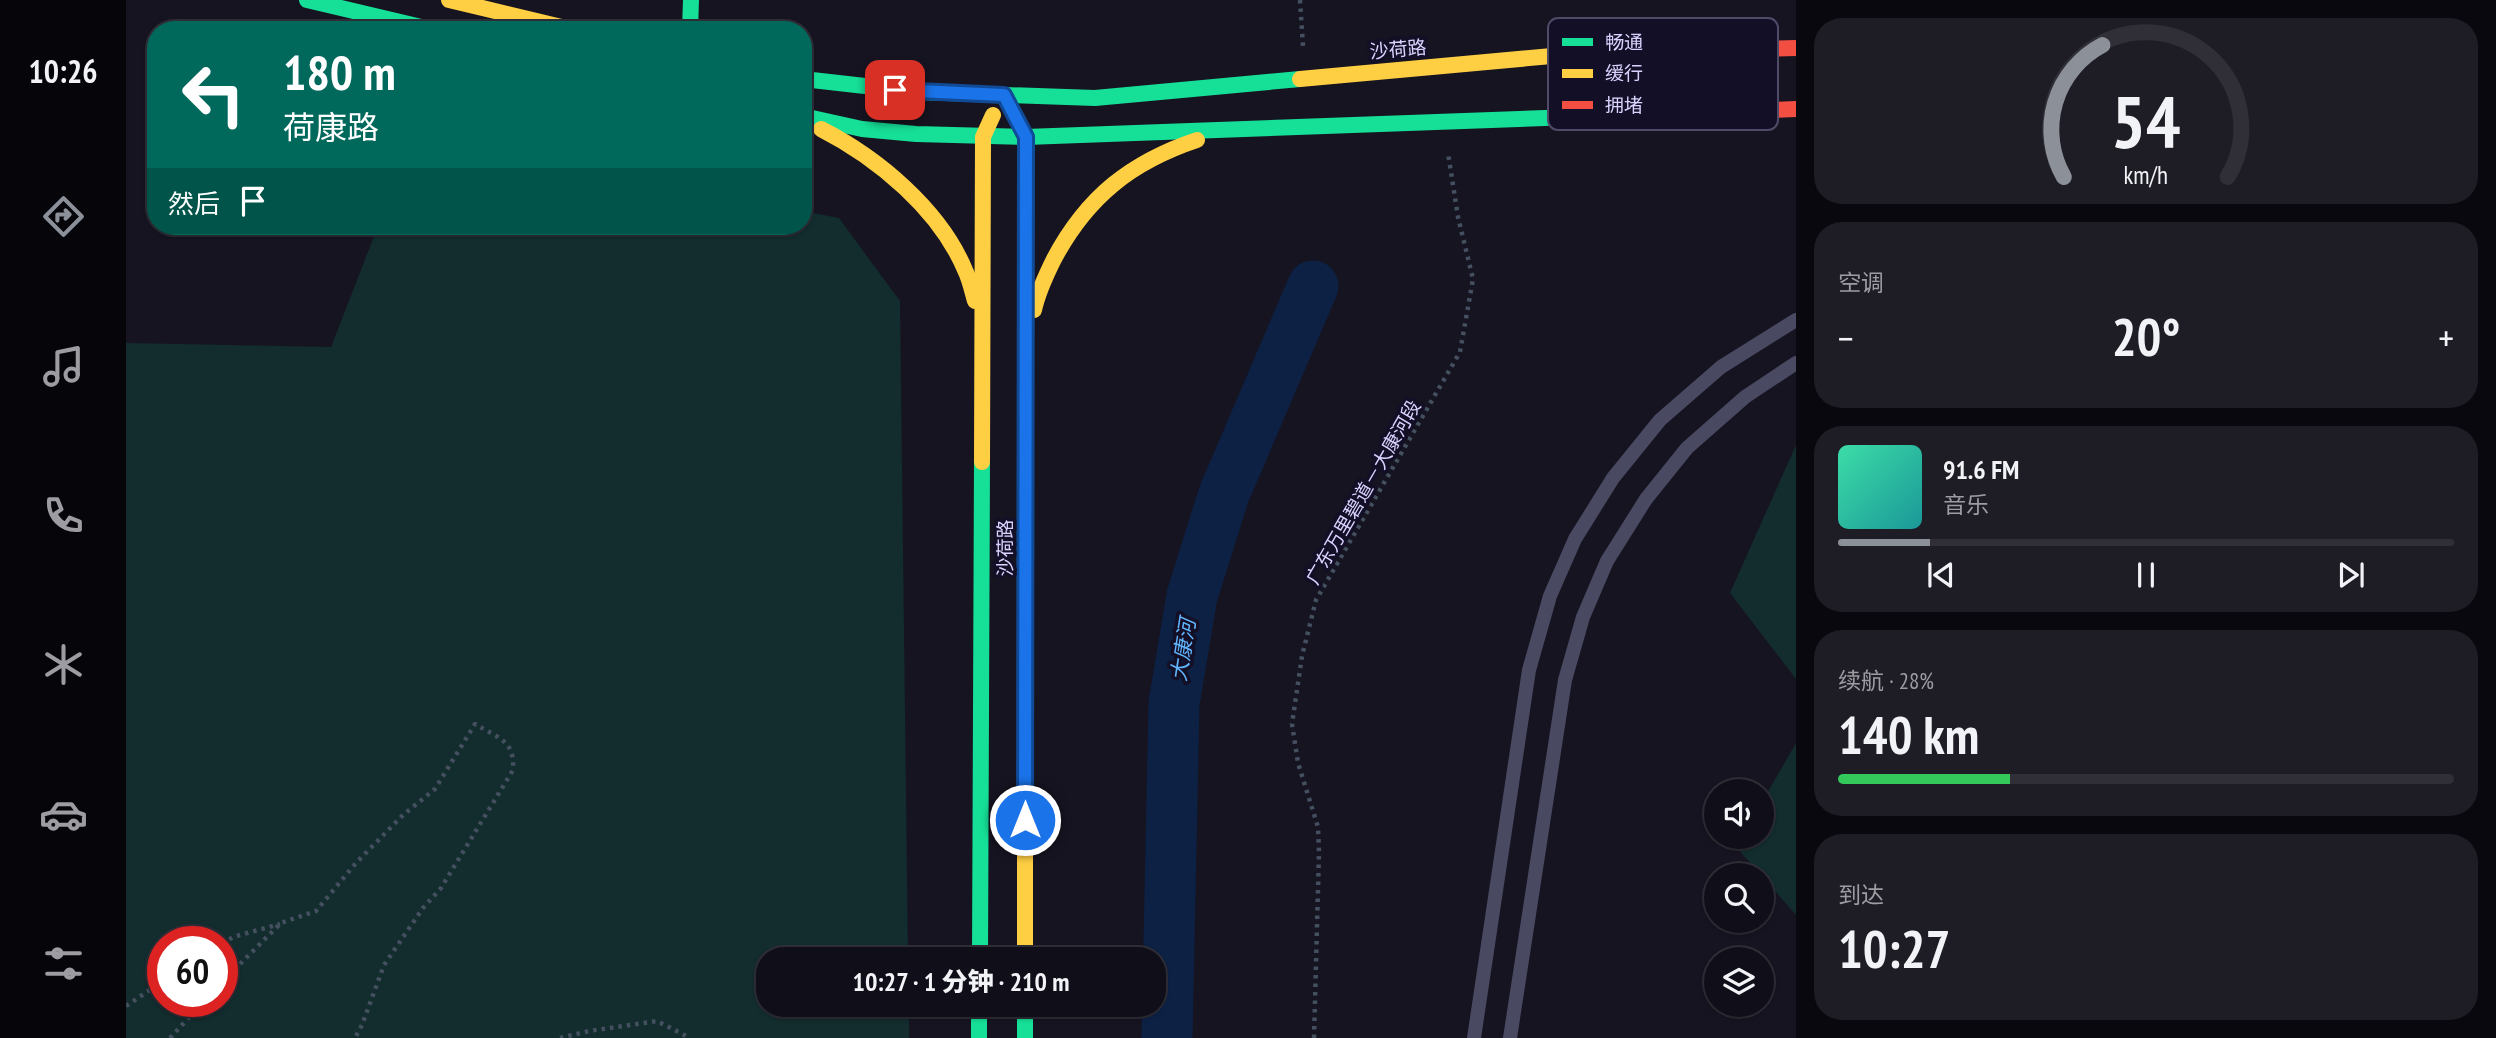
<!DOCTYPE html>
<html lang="zh">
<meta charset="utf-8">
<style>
:root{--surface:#100f19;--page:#1e1d26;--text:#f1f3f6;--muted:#9c9ca2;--line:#302f38;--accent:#8c9099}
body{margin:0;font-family:"PT Sans Narrow","Noto Sans SC",sans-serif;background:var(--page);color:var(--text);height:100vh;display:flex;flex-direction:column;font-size:26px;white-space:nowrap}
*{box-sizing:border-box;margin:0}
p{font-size:23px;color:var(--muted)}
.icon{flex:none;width:38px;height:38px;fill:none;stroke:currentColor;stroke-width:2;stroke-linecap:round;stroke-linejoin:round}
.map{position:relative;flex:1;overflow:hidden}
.details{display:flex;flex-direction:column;gap:18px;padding:18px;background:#09080e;width:700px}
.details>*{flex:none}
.hud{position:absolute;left:21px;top:21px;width:665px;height:214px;border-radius:28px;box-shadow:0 2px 5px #0004,0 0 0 2px var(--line);background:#00695c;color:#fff;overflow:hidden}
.controls{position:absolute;left:1578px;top:779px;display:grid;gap:14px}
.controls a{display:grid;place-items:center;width:70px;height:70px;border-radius:50%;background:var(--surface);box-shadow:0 2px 5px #0004,0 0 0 2px var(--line);font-size:35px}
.speed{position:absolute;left:21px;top:926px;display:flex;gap:14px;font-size:35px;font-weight:700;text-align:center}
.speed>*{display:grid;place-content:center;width:91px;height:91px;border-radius:50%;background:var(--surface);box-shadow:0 2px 5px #0004,0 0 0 2px var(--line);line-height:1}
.speed .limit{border:10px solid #d22;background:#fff;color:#111}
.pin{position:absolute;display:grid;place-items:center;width:60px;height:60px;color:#fff;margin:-30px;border-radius:14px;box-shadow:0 4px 10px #0006}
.me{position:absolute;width:77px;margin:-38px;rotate:0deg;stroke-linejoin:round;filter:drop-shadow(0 0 5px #0008)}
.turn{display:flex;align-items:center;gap:24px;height:147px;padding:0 21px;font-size:32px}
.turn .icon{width:91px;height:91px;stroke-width:2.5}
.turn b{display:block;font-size:49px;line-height:60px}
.then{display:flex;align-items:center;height:66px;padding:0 21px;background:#0003;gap:14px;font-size:26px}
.big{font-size:52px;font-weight:800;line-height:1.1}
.details .widget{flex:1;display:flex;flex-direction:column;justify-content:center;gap:10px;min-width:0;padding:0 24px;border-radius:28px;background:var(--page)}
.details .dial{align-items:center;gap:0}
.dial svg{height:182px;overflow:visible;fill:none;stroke:var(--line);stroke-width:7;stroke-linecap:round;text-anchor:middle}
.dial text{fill:var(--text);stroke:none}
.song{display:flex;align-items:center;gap:21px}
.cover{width:84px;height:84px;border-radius:10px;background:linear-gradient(135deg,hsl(160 70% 55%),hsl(180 70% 35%))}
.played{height:7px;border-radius:4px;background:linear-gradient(90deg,var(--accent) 15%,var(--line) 15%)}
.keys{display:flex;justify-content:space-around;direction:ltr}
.heat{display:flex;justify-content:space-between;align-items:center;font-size:38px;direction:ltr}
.charge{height:10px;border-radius:5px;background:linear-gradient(90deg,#34c759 28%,var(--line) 0)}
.trip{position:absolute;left:630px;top:947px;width:410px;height:70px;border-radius:28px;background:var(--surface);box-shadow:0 2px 5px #0004,0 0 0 2px var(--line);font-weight:800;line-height:70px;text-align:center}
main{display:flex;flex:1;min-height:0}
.tab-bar{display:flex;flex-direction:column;width:126px;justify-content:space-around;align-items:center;background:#06060a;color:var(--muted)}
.tab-bar .icon{width:49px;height:49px}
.tab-bar .selected{color:var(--accent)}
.tab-bar b{font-size:32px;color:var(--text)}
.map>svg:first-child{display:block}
.green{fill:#132c2d;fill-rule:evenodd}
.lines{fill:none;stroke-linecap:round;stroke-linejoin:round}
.river{stroke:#0d2144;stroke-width:51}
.path{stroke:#44505f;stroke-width:4.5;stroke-dasharray:3.5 5;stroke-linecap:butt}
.lane{stroke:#4a4962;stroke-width:14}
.fast{stroke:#16e098;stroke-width:16}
.slow{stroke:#ffcf43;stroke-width:16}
.jam{stroke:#f24e42;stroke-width:16}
.route-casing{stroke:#114b97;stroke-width:18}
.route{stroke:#1a73e8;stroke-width:12}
.labels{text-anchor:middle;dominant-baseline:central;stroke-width:7;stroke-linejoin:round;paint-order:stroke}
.street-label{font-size:19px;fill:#d9d4ff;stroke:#130f26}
.water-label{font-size:21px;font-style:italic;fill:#62b6ff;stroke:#130f26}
.key{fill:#130f26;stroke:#4e4a67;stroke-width:2}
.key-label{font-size:19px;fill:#d9d4ff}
</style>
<main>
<nav class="tab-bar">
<b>10:26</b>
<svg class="icon selected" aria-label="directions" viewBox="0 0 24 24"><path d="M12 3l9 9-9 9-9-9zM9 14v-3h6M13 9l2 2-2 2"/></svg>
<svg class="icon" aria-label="music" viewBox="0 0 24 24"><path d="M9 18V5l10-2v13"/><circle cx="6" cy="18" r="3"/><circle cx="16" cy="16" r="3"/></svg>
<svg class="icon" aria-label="phone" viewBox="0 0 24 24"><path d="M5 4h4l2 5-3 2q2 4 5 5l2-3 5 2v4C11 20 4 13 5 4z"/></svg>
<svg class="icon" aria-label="climate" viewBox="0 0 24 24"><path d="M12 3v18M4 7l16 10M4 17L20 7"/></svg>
<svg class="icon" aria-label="car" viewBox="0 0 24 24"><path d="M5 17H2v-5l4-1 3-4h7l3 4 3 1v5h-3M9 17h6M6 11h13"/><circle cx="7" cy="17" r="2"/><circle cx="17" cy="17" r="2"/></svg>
<svg class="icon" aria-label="filters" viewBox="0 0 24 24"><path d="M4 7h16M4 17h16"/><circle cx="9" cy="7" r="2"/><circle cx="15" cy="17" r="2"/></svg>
</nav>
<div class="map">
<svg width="1670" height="1038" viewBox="0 0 1670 1038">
<rect width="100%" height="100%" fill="#161421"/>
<!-- green -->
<g class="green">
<path d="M 677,211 L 713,218 L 774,301 L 782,959 L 642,959 L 642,1004 L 783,1005 L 783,1038 L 0,1038 L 0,343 L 205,347 L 252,226 L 677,226 ZM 37,942 L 96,942 L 96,1001 L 37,1001 Z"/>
<path d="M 1670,445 L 1670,679 L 1604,593 Z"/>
<path d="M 1670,743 L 1670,915 L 1610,847 L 1616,837 L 1636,836 L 1636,802 Z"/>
</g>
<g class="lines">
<!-- river -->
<path class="river" d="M 1041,1038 L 1048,703 L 1066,596 L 1098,494 L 1187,286"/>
<!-- path -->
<g class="path">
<path d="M 1174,0 L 1177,46"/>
<path d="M 96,944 L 107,937 L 154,924"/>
<path d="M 96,982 L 155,923 L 190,911 L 230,863 L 277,815 L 309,789 L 349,724 C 372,738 389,740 387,770 L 315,888 L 297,908 L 258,965 L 236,1025 L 229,1038"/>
<path d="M 0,1006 L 37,981"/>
<path d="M 44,1038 L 78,1001"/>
<path d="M 434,1038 L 463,1031 L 531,1021 L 564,1038"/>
<path d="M 1188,1038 L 1193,852 L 1192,827 L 1172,763 L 1166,724 L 1176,656 L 1190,600 L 1334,352 L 1347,279 L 1332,217 L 1322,153"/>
</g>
<!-- lane -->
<g class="lane">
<path d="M 1348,1038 L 1403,670 L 1424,596 L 1449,539 L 1487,478 L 1534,420 L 1595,367 L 1670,320"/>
<path d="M 1384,1038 L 1439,680 L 1457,617 L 1481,561 L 1520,499 L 1561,448 L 1619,397 L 1670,363"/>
</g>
<!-- fast -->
<g class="fast">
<path d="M 181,0 L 308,30"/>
<path d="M 564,30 L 565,0"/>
<path d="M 677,79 L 792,92 L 969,98 L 1174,79"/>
<path d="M 889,115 L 900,137 L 899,817"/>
<path d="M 677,116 L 736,129 L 790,134 L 900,137 L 1531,114"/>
<path d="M 854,959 L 856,462"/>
<path d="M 853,1004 L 853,1038"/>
<path d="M 899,1004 L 899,1038"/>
</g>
<!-- slow -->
<g class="slow">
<path d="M 323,0 L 448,30"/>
<path d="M 1174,79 L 1459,53 L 1493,52"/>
<path d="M 695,129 C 752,158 814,210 839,270 C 844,280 846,291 849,301"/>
<path d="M 908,310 C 912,292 920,275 928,259 C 961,197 1005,162 1071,140"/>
<path d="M 856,462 L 857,137 L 867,115"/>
<path d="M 899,959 L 899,817"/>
</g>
<!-- jam -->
<g class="jam">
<path d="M 1493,52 L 1670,48"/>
<path d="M 1531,114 L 1670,109"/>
</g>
</g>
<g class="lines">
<!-- route casing -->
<g class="route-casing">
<path id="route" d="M 769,90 L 878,95 L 900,137 L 899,820"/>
</g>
<!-- route -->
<use href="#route" class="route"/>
</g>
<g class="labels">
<!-- street labels -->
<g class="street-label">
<text transform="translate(1272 49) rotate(-5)">沙荷路</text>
<text transform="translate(1237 492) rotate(-60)">广东万里碧道－大康河段</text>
<text transform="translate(879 548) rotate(-90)">沙荷路</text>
</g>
<!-- water labels -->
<g class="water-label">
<text transform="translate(1057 650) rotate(-81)">大康河</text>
</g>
</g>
<!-- legend -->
<rect x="1422" y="18" width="230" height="112" rx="10" class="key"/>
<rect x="1436" y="38" width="31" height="8" fill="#16e098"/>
<rect x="1436" y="69" width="31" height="9" fill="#ffcf43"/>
<rect x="1436" y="101" width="31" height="8" fill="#f24e42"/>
<g class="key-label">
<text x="1479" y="49">畅通</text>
<text x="1479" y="80">缓行</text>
<text x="1479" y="112">拥堵</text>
</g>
</svg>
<div class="controls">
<a><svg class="icon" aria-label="sound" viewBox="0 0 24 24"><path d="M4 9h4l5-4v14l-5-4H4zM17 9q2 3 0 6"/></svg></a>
<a><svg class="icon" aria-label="search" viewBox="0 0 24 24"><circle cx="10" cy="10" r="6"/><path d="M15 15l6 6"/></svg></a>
<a><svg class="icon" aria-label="layers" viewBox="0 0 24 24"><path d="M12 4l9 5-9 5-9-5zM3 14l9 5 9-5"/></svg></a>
</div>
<div class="speed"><div class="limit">60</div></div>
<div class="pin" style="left:769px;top:90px;background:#d93025"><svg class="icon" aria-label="arrive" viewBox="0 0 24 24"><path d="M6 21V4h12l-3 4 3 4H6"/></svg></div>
<svg class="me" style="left:899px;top:820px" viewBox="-20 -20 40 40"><circle r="17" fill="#1a73e8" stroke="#fff" stroke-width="3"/><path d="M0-11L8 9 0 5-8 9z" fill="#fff"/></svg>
<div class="trip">10:27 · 1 分钟 · 210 m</div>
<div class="hud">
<div class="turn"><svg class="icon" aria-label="left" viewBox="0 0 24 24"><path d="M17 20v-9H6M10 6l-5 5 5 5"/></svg><div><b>180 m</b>荷康路</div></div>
<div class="then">然后<svg class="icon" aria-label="arrive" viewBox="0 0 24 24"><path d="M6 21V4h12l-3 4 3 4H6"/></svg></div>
</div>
</div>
<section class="details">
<div class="widget dial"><svg viewBox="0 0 100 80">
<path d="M14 69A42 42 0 1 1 86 69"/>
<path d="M14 69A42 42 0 0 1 31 11" stroke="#8c9099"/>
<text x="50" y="56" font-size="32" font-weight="700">54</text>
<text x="50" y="72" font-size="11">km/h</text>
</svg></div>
<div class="widget"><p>空调</p>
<div class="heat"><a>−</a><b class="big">20°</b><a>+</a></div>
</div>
<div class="widget">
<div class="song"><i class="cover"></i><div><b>91.6 FM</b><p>音乐</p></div></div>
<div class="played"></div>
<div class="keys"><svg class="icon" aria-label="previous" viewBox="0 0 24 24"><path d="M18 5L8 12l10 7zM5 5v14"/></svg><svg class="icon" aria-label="pause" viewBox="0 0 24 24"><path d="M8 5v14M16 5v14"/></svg><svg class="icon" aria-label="next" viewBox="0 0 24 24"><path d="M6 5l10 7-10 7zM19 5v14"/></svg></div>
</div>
<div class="widget"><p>续航 · 28%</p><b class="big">140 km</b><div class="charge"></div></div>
<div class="widget"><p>到达</p><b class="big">10:27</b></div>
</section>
</main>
